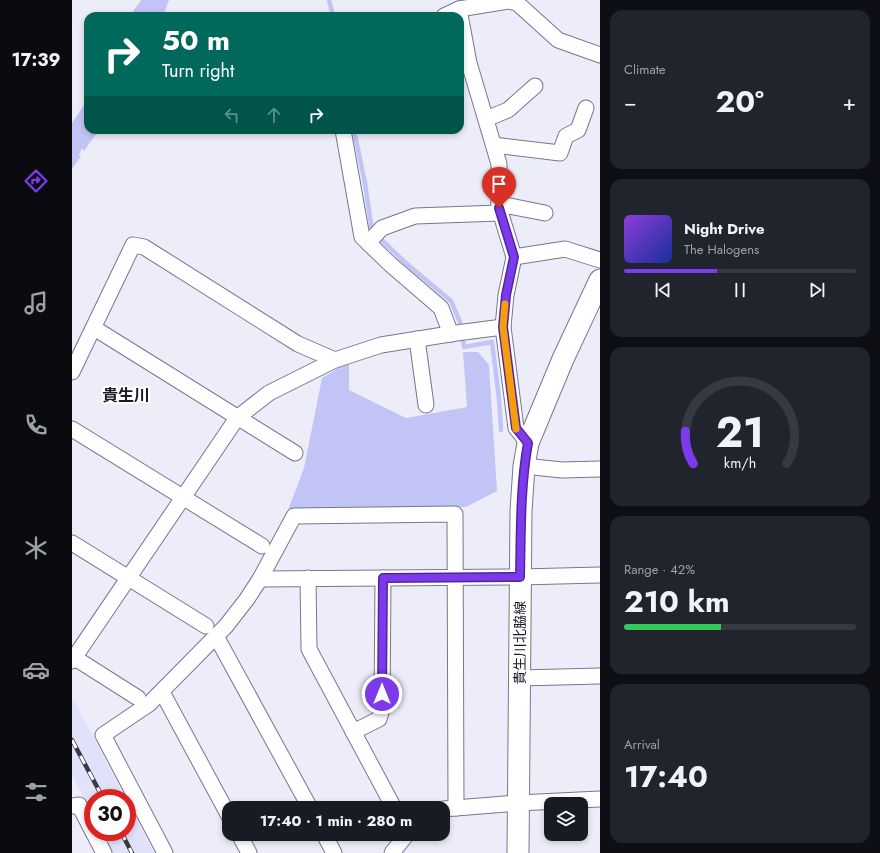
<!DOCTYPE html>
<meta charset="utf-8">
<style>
:root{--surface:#171b24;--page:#20242c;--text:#f1f3f6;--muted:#9ea1a6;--line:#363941;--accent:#7c3aed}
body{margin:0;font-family:Jost,"Noto Sans JP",sans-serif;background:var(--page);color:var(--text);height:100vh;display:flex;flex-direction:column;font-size:15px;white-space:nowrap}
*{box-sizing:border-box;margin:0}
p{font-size:13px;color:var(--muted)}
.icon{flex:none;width:22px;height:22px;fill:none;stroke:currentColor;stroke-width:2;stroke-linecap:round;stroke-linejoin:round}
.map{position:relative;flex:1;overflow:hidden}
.sheet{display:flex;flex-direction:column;gap:10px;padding:10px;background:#0d0f14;width:280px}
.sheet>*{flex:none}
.top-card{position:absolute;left:12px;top:12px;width:380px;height:122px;border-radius:12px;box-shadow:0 2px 6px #0003;background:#00695c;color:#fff;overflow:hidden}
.tools{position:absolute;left:472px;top:797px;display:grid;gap:8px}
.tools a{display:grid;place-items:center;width:44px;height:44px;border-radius:8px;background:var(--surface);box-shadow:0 2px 6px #0003;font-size:20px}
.speed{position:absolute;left:12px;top:789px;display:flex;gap:8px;font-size:20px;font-weight:700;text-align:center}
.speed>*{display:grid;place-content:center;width:52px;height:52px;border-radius:50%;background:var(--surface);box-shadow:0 2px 6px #0003;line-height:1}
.speed .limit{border:6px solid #d22;background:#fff;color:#111}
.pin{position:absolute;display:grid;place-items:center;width:34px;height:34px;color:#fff;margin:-41px -17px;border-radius:50% 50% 50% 0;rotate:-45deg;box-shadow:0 0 4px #0007}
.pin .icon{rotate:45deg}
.me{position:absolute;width:44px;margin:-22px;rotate:0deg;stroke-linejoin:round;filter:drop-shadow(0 0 3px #0008)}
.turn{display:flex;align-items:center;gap:14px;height:84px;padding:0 12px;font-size:18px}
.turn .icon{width:52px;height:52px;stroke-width:2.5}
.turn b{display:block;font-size:28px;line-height:34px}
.lanes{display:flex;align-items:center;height:38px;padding:0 12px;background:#0003;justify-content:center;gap:20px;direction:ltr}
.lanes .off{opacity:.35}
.big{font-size:30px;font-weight:700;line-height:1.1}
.sheet .card{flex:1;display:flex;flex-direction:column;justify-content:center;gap:6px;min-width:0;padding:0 14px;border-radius:12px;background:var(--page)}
.sheet .dial{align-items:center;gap:0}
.dial svg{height:104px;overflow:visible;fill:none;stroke:var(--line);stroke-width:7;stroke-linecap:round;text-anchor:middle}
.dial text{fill:var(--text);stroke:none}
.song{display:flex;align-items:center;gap:12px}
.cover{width:48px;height:48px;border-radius:6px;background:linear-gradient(135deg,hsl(270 70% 55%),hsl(230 70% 35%))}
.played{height:4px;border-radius:2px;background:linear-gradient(90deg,var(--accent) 40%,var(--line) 40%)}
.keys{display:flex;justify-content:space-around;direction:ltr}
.heat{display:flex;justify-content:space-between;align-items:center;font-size:22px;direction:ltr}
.charge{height:6px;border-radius:3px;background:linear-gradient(90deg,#34c759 42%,var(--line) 0)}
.trip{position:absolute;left:150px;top:801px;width:228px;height:40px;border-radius:12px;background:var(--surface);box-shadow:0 2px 6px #0003;font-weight:700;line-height:40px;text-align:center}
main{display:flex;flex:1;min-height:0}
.tabs{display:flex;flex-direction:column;width:72px;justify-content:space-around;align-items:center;background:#090b0e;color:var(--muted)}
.tabs .icon{width:28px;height:28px}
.tabs .active{color:var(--accent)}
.tabs b{font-size:18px;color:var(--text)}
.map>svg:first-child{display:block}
.built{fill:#e1e2fa}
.water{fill:#c3c4f6}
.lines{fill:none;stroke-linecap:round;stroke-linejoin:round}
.stream{stroke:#c3c4f6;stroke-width:4.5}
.street-casing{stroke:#757692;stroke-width:17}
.secondary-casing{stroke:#757692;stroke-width:23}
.street{stroke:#fff;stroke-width:15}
.secondary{stroke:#fff;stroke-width:21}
.rail-casing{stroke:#393945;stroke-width:4.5}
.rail{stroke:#fff;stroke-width:3;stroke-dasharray:9;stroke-linecap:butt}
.route-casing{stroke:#51269a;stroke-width:10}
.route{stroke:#7c3aed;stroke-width:7}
.slow{stroke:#f59e0b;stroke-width:7}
.labels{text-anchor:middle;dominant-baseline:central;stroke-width:4;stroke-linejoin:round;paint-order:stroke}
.street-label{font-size:14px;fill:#1b1b27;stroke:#fff}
.quarter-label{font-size:16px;font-weight:bold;fill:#1b1b27;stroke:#fff}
</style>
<main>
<nav class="tabs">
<b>17:39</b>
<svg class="icon active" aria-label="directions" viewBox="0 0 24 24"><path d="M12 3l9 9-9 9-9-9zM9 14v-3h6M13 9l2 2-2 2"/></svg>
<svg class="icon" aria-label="music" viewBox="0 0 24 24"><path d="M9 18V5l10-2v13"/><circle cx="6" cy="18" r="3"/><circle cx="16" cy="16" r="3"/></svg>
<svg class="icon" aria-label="phone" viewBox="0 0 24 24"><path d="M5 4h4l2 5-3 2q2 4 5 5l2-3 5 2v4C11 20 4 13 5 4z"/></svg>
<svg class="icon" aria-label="climate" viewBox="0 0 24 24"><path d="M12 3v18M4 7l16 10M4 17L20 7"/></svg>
<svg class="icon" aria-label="car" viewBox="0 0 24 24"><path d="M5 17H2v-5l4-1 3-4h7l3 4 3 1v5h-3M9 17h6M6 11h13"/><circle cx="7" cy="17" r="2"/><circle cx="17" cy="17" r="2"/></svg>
<svg class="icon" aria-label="filters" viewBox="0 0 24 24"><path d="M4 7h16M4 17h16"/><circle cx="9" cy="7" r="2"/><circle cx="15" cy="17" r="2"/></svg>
</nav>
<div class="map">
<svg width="528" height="853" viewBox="0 0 528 853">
<rect width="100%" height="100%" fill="#ededfa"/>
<!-- built -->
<g class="built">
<path d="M 0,701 L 3,702 L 53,798 L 21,798 L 21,815 L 0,775 Z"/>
<path d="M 55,802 L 82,853 L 41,853 L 30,832 L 55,832 Z"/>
</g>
<!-- water -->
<g class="water">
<path d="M 69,0 L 97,0 L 91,16 L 58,16 Z"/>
<path d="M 16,99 L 16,130 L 27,130 L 12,151 L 10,148 L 7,155 L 9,156 L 0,169 L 0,123 Z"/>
<path d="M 391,352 L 406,352 L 417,365 L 425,491 L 394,507 L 216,510 L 232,468 L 250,378 L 277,362 L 277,390 L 334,418 L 395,407 Z"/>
</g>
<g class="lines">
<!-- stream -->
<g class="stream">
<path d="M 257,0 L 261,16"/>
<path d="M 282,130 L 293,183 L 300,231 L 335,264 L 379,301 L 388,322 L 392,347 L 420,342 L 427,399 L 429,430"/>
</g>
<!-- street casing -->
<g class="street-casing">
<g id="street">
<path d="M 387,9 L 397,63 L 427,164 L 427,208 L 442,257 L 434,295 L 431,327 L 444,428 L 456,443"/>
<path d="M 372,16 L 387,9 L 436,1 L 445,3 L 486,40 L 528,55"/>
<path d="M 414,119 L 436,110 L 463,86"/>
<path d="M 271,130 L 290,237 L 318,264 L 369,308 L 379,334"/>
<path d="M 422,145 L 488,153 L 494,136 L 506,130 L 514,108"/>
<path d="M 427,204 L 473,213"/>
<path d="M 296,243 L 310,228 L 343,216 L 428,213"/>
<path d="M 442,257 L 493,249 L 528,260"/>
<path d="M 22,328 L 223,453"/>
<path d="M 345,339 L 354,405"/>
<path d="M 0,372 L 61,245 L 72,247 L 226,344 L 263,360"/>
<path d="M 0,429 L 190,546"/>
<path d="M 452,466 L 490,470 L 528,469"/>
<path d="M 0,543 L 134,626"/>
<path d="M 236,578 L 237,649 L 322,808"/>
<path d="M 188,579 L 448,577 L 528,575"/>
<path d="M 144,636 L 238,808"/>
<path d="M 3,658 L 66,698"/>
<path d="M 0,661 L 165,418 L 197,393 L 263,360 L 309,345 L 384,333 L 431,327"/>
<path d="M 448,678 L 528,676"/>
<path d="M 90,692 L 157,816"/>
<path d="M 281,732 L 307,719 L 310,709 L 311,578"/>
<path d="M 0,806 L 7,805 L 21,832"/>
<path d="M 371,809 L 446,803 L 528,799"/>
<path d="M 21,832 L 32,853"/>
<path d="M 167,834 L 177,853"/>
<path d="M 252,834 L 262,853"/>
<path d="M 93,853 L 31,735 L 77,704 L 154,626 L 175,599 L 188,579 L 222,516 L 383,514 L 384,808"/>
<path d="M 320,853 L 335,834"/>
</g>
</g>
<!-- secondary casing -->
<g class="secondary-casing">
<path id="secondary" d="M 446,853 L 449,511 L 452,466 L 456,443 L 491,359 L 528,280"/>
</g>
<!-- street -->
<use href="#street" class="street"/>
<!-- secondary -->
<use href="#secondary" class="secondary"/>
<!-- rail casing -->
<g class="rail-casing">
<g id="rail">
<path d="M 0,740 L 31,798"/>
<path d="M 49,832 L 60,853"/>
</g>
</g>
<!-- rail -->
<use href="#rail" class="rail"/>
</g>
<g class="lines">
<!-- route casing -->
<g class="route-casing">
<path id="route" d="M 310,694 L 311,578 L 448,577 C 449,532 448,488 456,443 L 444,428 L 431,327 L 434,295 L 442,257 L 427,208"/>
</g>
<!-- route -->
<use href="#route" class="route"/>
<!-- slow -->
<path class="slow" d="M 433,304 L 431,327 L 444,429"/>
</g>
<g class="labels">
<!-- street labels -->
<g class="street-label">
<text transform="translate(448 643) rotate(-90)">貴生川北脇線</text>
</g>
<!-- quarter labels -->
<g class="quarter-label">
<text x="54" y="395">貴生川</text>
</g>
</g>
</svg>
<div class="tools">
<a><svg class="icon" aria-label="layers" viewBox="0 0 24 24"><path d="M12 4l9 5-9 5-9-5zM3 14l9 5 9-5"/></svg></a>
</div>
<div class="speed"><div class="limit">30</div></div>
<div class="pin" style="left:427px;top:208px;background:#d93025"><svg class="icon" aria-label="arrive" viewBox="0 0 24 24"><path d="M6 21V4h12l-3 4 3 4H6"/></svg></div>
<svg class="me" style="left:310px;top:694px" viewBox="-20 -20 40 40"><circle r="17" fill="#7c3aed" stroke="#fff" stroke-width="3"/><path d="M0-11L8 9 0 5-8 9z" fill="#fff"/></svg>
<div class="trip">17:40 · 1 min · 280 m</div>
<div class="top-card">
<div class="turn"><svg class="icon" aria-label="right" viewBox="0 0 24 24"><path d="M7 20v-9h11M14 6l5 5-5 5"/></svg><div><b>50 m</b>Turn right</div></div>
<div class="lanes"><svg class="icon off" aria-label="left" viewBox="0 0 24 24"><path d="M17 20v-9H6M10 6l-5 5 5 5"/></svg><svg class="icon off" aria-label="ahead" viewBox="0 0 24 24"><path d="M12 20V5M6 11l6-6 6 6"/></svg><svg class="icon" aria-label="right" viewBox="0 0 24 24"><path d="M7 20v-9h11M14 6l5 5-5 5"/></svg></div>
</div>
</div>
<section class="sheet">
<div class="card"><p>Climate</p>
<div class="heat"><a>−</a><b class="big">20°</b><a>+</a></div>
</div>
<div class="card">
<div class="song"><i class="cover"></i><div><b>Night Drive</b><p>The Halogens</p></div></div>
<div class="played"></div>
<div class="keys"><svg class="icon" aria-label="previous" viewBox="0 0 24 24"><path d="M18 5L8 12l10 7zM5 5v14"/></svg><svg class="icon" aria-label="pause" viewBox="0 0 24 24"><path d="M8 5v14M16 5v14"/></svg><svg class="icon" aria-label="next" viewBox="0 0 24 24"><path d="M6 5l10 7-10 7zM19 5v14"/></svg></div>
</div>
<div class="card dial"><svg viewBox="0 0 100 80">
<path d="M14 69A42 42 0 1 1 86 69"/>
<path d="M14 69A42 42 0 0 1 8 44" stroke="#7c3aed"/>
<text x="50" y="56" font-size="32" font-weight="700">21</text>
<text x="50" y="72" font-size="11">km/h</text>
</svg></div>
<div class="card"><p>Range · 42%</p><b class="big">210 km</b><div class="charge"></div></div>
<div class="card"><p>Arrival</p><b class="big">17:40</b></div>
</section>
</main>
